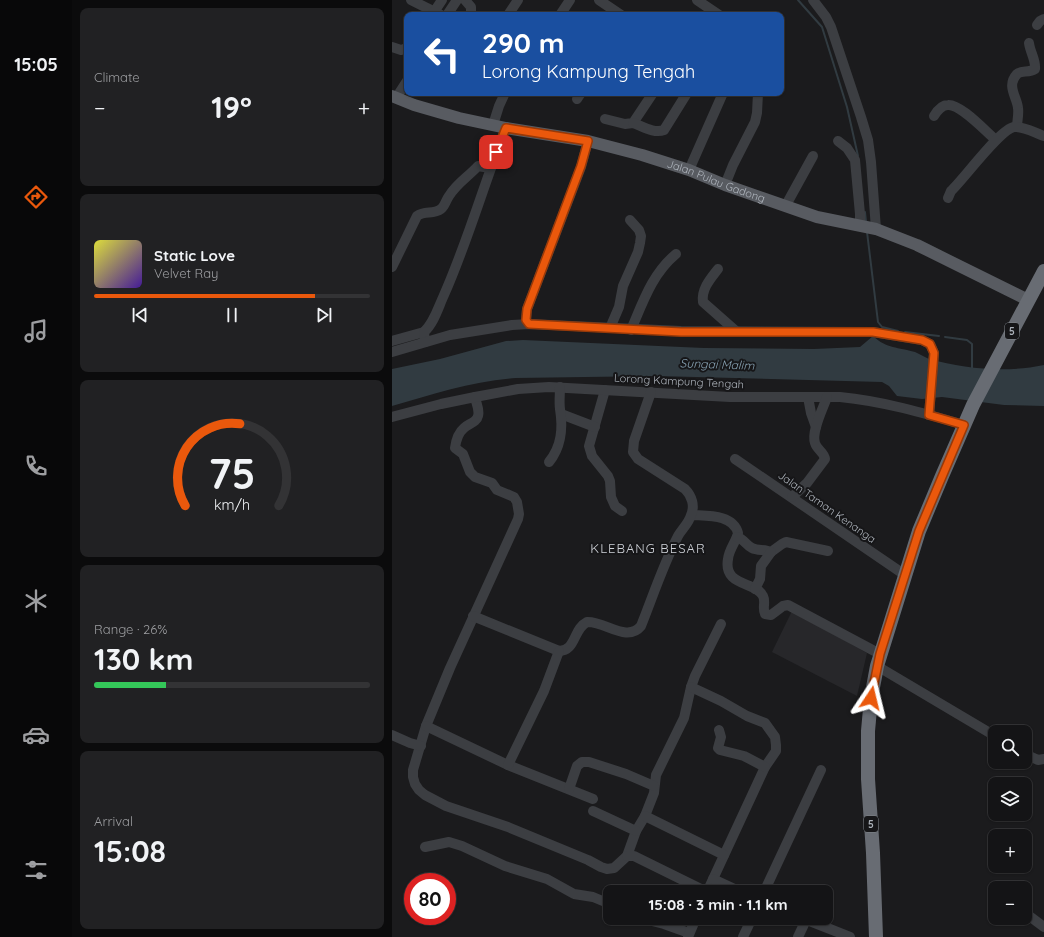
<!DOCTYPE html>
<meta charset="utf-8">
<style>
:root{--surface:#141416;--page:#212123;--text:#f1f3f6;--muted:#9d9ea1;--line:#333335;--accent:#ea580c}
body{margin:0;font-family:Quicksand,sans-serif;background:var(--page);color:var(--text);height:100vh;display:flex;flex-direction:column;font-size:15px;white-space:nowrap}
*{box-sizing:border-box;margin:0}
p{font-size:13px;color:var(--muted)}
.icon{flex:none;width:22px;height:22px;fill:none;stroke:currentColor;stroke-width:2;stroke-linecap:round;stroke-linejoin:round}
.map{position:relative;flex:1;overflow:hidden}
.panel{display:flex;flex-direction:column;gap:8px;padding:8px;background:#0b0b0c;width:320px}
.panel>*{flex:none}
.guide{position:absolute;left:12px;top:12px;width:380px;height:84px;border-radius:8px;box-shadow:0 1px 3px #0004,0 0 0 1px var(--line);background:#1a4fa0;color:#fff;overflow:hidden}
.fabs{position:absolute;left:596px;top:725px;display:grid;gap:8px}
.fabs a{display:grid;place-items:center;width:44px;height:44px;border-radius:8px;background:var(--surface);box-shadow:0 1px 3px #0004,0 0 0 1px var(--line);font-size:20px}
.speed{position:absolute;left:12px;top:873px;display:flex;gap:8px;font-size:20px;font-weight:700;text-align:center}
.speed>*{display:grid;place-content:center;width:52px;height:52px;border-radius:50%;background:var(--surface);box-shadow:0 1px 3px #0004,0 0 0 1px var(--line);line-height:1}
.speed .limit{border:6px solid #d22;background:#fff;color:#111}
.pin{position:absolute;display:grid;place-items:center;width:34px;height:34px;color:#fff;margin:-17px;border-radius:8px;box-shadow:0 2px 6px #0006}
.me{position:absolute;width:44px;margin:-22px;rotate:10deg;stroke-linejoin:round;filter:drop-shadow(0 0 3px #0008)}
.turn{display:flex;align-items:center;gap:14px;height:84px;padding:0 12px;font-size:18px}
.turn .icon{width:52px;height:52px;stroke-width:2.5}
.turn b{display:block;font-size:28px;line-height:34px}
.big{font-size:30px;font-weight:800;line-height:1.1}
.panel .tile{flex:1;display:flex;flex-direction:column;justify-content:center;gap:6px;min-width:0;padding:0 14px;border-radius:8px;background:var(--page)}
.panel .dial{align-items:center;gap:0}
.dial svg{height:104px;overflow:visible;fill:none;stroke:var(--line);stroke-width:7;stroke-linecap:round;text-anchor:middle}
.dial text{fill:var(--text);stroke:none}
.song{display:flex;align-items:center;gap:12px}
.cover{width:48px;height:48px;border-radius:6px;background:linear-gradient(135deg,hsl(60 70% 55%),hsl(260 70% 35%))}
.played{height:4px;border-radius:2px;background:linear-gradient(90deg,var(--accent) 80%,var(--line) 80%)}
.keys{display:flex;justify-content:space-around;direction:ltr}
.heat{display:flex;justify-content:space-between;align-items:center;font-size:22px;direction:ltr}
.charge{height:6px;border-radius:3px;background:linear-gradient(90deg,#34c759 26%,var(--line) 0)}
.trip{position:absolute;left:211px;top:885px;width:230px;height:40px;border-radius:8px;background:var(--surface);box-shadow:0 1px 3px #0004,0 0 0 1px var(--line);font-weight:800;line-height:40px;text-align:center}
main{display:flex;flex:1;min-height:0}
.tab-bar{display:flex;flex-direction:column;width:72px;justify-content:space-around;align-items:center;background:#080809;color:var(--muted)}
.tab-bar .icon{width:28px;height:28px}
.tab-bar .on{color:var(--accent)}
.tab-bar b{font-size:18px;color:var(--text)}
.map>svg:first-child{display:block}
.built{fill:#27272a}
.water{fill:#313b41}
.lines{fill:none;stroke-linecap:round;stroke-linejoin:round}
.stream{stroke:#313b41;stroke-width:2}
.minor{stroke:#3c3e42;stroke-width:10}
.major{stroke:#585b61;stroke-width:12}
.highway{stroke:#686c73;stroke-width:14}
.route-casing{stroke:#983908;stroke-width:10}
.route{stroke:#ea580c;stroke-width:7}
.labels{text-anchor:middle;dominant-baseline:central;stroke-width:4;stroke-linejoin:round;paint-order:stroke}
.shield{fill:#161618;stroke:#80858b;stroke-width:1}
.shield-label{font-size:10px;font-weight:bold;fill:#aeb4bc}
.street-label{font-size:11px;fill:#aeb4bc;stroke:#161618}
.water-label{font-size:12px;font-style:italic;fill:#88a3b4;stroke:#161618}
.quarter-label{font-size:13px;letter-spacing:1px;fill:#cfd2d8;stroke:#161618}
</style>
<main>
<nav class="tab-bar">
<b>15:05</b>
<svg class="icon on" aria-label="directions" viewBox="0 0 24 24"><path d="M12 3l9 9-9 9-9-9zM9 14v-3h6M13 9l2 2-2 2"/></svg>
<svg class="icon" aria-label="music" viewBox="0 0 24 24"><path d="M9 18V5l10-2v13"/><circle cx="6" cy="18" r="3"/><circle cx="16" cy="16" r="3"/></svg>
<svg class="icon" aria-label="phone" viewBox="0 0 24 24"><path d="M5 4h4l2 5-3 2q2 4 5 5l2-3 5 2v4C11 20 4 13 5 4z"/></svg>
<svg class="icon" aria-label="climate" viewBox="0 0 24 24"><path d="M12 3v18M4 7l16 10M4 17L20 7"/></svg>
<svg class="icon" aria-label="car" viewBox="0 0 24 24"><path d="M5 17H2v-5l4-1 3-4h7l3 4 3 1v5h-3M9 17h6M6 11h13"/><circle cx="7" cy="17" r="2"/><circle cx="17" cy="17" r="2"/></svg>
<svg class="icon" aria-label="filters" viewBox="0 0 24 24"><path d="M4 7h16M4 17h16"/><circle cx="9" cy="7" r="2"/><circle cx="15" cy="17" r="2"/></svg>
</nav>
<section class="panel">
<div class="tile"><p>Climate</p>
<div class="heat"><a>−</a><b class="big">19°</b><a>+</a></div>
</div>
<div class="tile">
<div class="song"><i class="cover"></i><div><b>Static Love</b><p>Velvet Ray</p></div></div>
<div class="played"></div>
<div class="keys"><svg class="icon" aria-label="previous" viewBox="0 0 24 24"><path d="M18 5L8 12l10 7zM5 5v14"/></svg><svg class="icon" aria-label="pause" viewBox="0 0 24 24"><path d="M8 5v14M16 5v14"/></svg><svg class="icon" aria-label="next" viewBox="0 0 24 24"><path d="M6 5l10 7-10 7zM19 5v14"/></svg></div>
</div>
<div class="tile dial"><svg viewBox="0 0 100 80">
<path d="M14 69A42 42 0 1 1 86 69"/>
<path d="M14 69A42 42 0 0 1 56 6" stroke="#ea580c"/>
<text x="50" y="56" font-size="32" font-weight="700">75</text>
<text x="50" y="72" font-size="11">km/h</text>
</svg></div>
<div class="tile"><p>Range · 26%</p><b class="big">130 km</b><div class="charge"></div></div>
<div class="tile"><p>Arrival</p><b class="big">15:08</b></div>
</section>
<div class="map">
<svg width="652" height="937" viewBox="0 0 652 937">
<rect width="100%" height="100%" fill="#1b1b1d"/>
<!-- built -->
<path class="built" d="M 400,611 L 475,653 L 465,696 L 380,652 Z"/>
<!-- water -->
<path class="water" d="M 481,336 C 495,349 506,347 523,352 C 528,354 532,357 537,359 C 574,369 614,373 652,365 L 652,406 L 612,405 L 550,397 L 530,399 L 505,396 L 497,386 L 490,382 L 264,376 L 124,378 C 82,381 41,394 0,406 L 0,369 L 48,359 L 114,341 L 131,340 L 312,348 L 422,349 L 468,347 Z"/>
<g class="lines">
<!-- stream -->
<g class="stream">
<path d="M 406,0 L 430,27 L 455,107 L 466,156"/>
<path d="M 473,212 L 474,222"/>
<path d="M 475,232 L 486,322 L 490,327 L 506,331"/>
<path d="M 513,332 L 547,336"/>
<path d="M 553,337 L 575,340 L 580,344 L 580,368"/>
</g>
<!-- minor -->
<g class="minor">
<path d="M 19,0 L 49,15"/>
<path d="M 73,0 L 79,7 L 79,15"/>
<path d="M 207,0 L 229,15"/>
<path d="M 305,0 L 327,15"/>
<path d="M 421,0 L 434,17 L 439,27 L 469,117 L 476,140 L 479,162 L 484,229"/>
<path d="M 40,15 L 50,0"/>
<path d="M 55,15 L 65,0"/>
<path d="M 116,15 L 126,0"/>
<path d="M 168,15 L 178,0"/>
<path d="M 645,25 L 648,21 L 652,19"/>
<path d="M 0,47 L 9,50 L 15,48"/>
<path d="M 4,98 L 15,81"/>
<path d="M 185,99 L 189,93"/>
<path d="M 542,116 C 545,111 549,105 556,105 C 569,104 594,132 604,140"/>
<path d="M 213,119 L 233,124 L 241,123 L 261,93"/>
<path d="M 241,123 C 250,126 262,134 272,130 L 295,93"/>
<path d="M 101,125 L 107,106 L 113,93"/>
<path d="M 625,127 C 625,121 627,114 626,108 C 625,97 614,86 625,74 C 629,70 637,73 643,69 C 644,60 638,52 637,43"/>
<path d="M 446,141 L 455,148 L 463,160 L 468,214 L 468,222 L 465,226"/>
<path d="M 297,170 L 331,93"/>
<path d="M 333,185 L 341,165 L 363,122 L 365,113 L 366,93"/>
<path d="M 556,198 L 559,191 C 572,179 608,129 622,127 C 632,126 643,133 652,136"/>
<path d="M 394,205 L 421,156"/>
<path d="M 0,267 L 25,216 C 33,210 41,215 49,209 C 53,206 54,200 57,196 C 65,183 76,177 86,166 L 98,168"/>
<path d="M 326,269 C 319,278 309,289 311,302 L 345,332"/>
<path d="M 137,324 L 134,320 L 135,309 L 189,167 L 196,141"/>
<path d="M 218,328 L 227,307 L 231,286 L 246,252 L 248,243 L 249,236 L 247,230 L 238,220"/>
<path d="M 239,330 C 251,302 260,274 284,254"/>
<path d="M 0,341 L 32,332"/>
<path d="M 33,342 L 32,332 C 42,323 46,308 52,295 C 76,241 92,183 114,128"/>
<path d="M 0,352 L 58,335 L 120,325 L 137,324 L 289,331 L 481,332 L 530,340 L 538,344 L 542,353 L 537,415"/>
<path d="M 213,390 L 197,446 L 200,456 L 216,476 L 218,481 L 219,497 L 223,506 L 230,511"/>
<path d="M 83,397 C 84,403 88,410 86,416 C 85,422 76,424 72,428 C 66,433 64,440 63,448 L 71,454 L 78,472 L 83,477 L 100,483 L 105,490 L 122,497 L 125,502 L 127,514 L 126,519 L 58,668 L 34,726 L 21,770 L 21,777 L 23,784 L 27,790 L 33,795 L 54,806 L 116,827 L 196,860 L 209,867 L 215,869 L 222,868 L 235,856 L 244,831 L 253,816 L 262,793 L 264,775 L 292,718 L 299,687 L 303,676 L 329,624"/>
<path d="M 416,397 L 419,413 L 424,427"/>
<path d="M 169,414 L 203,427"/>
<path d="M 0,417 L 49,404 L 83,397 L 126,389 L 157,387 L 338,397 L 448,397 C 490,401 532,413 572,425"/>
<path d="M 343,459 L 513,575"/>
<path d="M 157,462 C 170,446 171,428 168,409 C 167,402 168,394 168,387"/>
<path d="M 400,497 L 415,483 L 433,459 C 432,452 425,450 423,443 C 419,431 431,409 435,397"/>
<path d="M 300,515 C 315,516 341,514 346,533 C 344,542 337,549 336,559 C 331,587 364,581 371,596 C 374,602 370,608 373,614 L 379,615 L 391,606 L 396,605 L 488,654"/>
<path d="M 345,537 C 352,539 354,545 360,548 C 366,551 373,549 379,552 L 390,544 L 394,542 L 436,551"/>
<path d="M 363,589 L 368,579 L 369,566 L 379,552"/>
<path d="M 81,616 L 167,651 C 184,651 181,629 195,622 C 213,621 235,643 249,626 C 261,596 271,565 286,536 C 290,529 297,523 299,515 C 303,506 300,496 293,489 L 246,459 L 241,452 L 242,441 L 259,392"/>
<path d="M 485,666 L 603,736"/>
<path d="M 299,687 L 329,701 L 355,716 L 373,723 L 383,737 L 384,745 L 384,751 L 373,767 L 315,892"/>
<path d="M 34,726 L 116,765 L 201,799"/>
<path d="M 327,730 L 329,737 L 326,748 L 328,750 L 352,756 L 373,767"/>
<path d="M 0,735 L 18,743 L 29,746"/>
<path d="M 633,754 L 646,760 L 652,759"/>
<path d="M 116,765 L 152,691 L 167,651"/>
<path d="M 177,789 L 185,766 L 190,762 L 197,762 L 234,774 L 262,786"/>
<path d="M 201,811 L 244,831"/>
<path d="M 253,816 L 332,855"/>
<path d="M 33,847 L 57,842 L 70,846 L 113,866 L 155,879 L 182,894 L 201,897 L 218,904"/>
<path d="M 235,856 L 242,856 L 315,892"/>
<path d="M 321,879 L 349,892"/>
<path d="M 372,892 L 429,770"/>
<path d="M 636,915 L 652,927"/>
<path d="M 248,918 L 272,924 L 297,933"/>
<path d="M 410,918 L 458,937"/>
<path d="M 296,937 L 304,918"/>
<path d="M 351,937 L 360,918"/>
<path d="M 406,937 L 414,920"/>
</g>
<!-- major -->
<path class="major" id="s1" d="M 0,96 L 22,105 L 67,118 L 114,128 L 196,141 L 250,155 L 297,170 L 333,185 L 425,217 L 484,229 L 525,245 L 636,300"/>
<!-- highway -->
<path class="highway" d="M 484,937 L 481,853 L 476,779 L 476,731 L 479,698 L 485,666 L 527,531 L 550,476 L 581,405 L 652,271"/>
</g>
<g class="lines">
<!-- route casing -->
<g class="route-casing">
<path id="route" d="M 104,152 L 114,128 L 196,141 L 189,166 L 135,309 L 134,320 L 137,324 L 289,332 L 481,332 L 530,340 L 538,344 L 542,353 L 537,415 L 572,425 L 527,531 L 488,654 L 479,698"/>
</g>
<!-- route -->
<use href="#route" class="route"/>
</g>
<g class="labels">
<!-- shield labels -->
<g class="shield">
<rect x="613" y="323" width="14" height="16" rx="3"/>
<rect x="472" y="816" width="14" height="16" rx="3"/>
</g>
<g class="shield-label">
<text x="620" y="331">5</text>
<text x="479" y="824">5</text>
</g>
<!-- street labels -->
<g class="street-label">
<text stroke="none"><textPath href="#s1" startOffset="336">Jalan Pulau Gadong</textPath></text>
<text transform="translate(287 381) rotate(3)">Lorong Kampung Tengah</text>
<text transform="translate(435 507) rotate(35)">Jalan Taman Kenanga</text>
</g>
<!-- water labels -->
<g class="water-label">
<text transform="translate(325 364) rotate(2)">Sungai Malim</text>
</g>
<!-- quarter labels -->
<g class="quarter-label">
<text x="256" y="548">KLEBANG BESAR</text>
</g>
</g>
</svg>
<div class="fabs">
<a><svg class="icon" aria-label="search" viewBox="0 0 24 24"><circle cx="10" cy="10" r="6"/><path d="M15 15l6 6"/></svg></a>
<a><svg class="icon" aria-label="layers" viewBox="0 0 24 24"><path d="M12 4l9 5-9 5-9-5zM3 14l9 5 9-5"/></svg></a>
<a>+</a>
<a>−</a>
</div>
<div class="speed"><div class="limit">80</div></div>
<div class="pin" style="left:104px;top:152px;background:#d93025"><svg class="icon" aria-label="arrive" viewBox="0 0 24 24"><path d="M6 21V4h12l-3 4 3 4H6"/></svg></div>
<svg class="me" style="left:479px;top:698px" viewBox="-20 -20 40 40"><path d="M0-17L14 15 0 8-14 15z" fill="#ea580c" stroke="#fff" stroke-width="4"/></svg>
<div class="trip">15:08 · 3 min · 1.1 km</div>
<div class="guide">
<div class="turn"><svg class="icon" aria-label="left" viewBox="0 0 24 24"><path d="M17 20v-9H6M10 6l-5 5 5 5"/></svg><div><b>290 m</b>Lorong Kampung Tengah</div></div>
</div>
</div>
</main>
